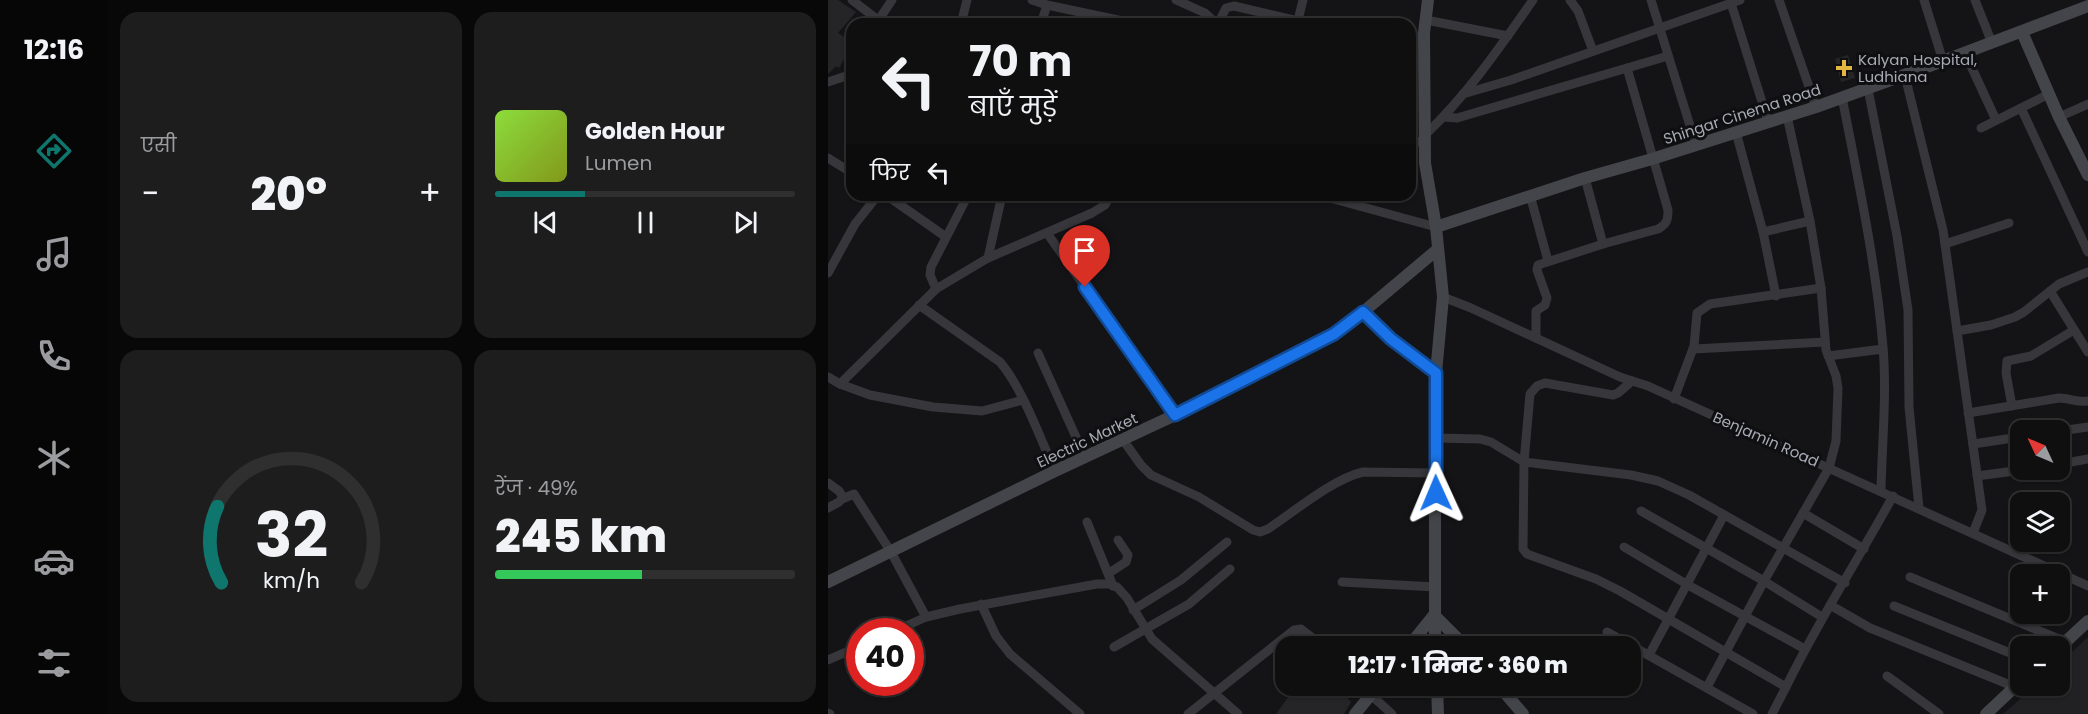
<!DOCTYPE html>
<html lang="hi">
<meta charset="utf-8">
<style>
:root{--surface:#0f0f10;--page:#1d1d1e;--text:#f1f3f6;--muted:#9b9c9f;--line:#2f2f30;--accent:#0f766e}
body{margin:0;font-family:Poppins,"Noto Sans Devanagari",sans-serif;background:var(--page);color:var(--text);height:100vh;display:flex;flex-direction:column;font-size:22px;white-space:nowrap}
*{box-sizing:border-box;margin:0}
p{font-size:20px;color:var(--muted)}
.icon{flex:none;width:33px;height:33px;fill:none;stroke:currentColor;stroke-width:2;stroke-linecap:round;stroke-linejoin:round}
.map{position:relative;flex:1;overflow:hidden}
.drawer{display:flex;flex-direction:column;gap:12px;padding:12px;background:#080809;width:720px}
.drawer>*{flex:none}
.guide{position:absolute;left:18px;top:18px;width:570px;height:183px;border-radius:18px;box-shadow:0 2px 4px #0004,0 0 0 2px var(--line);background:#0f0f10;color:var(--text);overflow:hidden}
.needle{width:39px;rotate:314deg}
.tools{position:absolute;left:1182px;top:420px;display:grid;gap:12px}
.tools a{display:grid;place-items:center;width:60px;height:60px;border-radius:12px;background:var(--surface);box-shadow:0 2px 4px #0004,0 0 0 2px var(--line);font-size:30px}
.speed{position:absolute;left:18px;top:618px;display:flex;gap:12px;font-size:30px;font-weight:700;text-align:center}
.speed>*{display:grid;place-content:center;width:78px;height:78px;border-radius:50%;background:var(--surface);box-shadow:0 2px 4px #0004,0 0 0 2px var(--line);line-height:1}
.speed .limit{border:9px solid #d22;background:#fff;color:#111}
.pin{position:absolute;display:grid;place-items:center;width:51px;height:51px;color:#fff;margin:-62px -26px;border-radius:50% 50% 50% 0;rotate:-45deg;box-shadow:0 0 6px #0007}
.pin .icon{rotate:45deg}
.me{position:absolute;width:66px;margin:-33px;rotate:359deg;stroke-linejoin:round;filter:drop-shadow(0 0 4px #0008)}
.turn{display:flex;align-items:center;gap:21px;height:126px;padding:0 24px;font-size:27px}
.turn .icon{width:78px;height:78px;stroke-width:2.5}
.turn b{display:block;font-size:42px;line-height:51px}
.then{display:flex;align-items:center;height:57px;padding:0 24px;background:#0003;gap:12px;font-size:22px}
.big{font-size:45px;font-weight:800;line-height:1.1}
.drawer .tile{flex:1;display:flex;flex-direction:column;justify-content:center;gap:9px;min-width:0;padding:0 21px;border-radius:18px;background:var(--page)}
.drawer .dial{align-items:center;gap:0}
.dial svg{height:156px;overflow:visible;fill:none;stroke:var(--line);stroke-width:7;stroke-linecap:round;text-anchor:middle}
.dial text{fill:var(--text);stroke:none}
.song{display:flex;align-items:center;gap:18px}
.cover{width:72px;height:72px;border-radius:9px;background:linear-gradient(135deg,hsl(90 70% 55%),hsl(70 70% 35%))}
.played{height:6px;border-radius:3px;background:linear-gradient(90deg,var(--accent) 30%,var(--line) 30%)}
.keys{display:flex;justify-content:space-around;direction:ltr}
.heat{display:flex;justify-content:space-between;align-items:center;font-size:33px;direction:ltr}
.charge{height:9px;border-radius:4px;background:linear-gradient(90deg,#34c759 49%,var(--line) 0)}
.drawer .tiles{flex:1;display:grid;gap:12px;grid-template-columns:repeat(2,1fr)}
.trip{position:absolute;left:447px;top:636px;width:366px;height:60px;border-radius:18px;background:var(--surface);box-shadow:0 2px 4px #0004,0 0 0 2px var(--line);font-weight:800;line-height:60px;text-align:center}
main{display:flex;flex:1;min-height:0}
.tabs{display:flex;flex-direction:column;width:108px;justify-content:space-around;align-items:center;background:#060606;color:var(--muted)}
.tabs .icon{width:42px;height:42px}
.tabs .selected{color:var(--accent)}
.tabs b{font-size:27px;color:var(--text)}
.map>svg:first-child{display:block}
.built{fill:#212023}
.building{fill:#252427}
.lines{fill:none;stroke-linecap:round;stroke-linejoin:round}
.street{stroke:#36363b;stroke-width:9}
.secondary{stroke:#44454a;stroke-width:12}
.route-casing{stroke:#114b97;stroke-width:15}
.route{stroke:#1a73e8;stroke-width:10}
.poi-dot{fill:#e2b640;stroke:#0f0f11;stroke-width:2}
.labels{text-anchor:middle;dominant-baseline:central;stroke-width:6;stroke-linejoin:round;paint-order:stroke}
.poi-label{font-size:15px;fill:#a7abb5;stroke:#0f0f11;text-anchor:start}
.street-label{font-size:15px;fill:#a7abb5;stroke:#0f0f11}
</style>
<main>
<nav class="tabs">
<b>12:16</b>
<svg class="icon selected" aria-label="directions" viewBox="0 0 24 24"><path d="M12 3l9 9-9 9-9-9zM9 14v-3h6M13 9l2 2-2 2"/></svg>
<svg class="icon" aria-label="music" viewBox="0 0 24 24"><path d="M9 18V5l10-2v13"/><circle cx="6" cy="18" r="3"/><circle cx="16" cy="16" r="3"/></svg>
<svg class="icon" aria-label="phone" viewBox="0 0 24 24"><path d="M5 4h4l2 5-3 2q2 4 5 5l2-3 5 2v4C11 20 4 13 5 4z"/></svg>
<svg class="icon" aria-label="climate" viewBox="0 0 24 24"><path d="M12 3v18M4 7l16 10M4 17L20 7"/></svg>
<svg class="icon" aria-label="car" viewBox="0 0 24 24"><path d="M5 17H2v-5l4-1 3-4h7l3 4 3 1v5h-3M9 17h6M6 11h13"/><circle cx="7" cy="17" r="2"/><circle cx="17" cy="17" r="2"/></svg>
<svg class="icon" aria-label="filters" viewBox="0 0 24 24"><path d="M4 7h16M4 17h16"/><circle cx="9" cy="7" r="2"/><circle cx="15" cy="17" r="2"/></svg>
</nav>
<section class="drawer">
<div class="tiles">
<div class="tile"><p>एसी</p>
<div class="heat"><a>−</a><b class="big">20°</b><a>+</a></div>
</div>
<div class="tile">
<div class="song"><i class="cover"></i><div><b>Golden Hour</b><p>Lumen</p></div></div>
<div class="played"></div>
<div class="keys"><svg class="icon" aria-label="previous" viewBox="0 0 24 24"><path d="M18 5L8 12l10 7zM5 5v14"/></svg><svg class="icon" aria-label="pause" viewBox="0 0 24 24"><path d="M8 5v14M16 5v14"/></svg><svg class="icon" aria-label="next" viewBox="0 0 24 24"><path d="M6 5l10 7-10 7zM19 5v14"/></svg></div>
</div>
<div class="tile dial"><svg viewBox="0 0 100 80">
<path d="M14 69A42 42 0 1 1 86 69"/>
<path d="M14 69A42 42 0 0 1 12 30" stroke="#0f766e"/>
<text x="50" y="56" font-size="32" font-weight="700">32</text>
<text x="50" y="72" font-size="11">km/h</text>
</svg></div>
<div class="tile"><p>रेंज · 49%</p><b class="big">245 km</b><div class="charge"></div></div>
</div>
</section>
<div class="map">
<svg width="1260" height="714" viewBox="0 0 1260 714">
<rect width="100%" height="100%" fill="#141416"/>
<!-- built -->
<path class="built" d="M 1260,637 L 1260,714 L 1175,714 L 1207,686 L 1232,686 L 1232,663 Z"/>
<!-- building -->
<g class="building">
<path d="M 0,0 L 10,0 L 28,12 L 10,33 L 24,42 L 24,44 L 11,68 L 8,66 L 0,74 Z"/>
<path d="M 1020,55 L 1027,78 L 1013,82 L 1007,59 Z"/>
<path d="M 468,686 L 501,686 L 509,695 L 513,691 L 523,702 L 516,714 L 448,714 Z"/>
</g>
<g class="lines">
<!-- street -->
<g class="street">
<path d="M 24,0 L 50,20"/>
<path d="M 204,0 L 219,5 L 309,24"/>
<path d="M 348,0 L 377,13 L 389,24"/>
<path d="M 742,0 L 750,11 L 765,51"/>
<path d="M 823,0 L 868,145"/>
<path d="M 951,0 L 988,107"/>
<path d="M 1096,0 L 1115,61"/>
<path d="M 1147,0 L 1164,43"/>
<path d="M 903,3 L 940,121"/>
<path d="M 598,20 L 680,36"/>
<path d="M 48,24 L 64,0"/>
<path d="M 133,24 L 139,0"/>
<path d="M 213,24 L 219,5"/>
<path d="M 390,24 L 398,8 L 406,6 L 470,21"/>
<path d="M 469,24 L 475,0"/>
<path d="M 1137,53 L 1168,120"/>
<path d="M 1077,76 L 1115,230 L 1154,510 L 1145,533"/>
<path d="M 0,82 L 24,74"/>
<path d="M 1040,89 L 1069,236 L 1080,310 L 1081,407 L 1091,508"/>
<path d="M 635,94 L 683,80 L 912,0"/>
<path d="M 1014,97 C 1030,180 1048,263 1055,347 C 1059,394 1054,443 1053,490"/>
<path d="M 1193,108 L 1260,252"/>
<path d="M 615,117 L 629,118 L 840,56"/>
<path d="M 1231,117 L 1260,104"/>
<path d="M 1153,128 L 1221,94"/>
<path d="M 908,132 L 935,232 L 948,296"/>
<path d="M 598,134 C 640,94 672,47 705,0"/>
<path d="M 582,140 L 597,143"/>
<path d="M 0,158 L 24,173"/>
<path d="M 58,195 L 118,237"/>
<path d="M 491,195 L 608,227"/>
<path d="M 702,195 L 720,261"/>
<path d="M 935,232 L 982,221"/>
<path d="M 219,233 L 347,415"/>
<path d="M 775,244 L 830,229 C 839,224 840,220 840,210 L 799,68"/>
<path d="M 1117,244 L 1181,223"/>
<path d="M 160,258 L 174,195"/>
<path d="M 0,273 L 27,224 L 50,195"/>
<path d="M 108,289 L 102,275 L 103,267 L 140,195"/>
<path d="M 1222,291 L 1260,352"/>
<path d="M 615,297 L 643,308 L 792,377 L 820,386 L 1260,586"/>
<path d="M 91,305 L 172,362 C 195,389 212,438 227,471"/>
<path d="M 535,312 L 563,339 L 608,373"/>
<path d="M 1129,331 L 1163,325 L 1187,317 L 1196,312 L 1231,284 L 1260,272"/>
<path d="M 708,338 L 708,311 L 717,305 L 719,298 L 709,270 L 710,265 L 775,244 L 757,178"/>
<path d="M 865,349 L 997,342"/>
<path d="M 210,353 L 257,457"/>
<path d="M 1000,356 L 1055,349"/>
<path d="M 0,377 L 12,384 L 42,395 L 105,407 L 154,411 L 195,400"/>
<path d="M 804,381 L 790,393 L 785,395 L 717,383 L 709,386 L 702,394 L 696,462 L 695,549 L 699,554 L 768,579 L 792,591 L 958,687 C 990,621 1030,560 1065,496"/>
<path d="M 12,384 L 108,289 L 160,258 L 264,213 L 277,205 L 282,195"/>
<path d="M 846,399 L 866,346 L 869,313 L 882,304 L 993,288"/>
<path d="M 1184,406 L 1178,373 L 1179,361 L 1203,356 L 1246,330"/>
<path d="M 1140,413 L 1231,398 C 1242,398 1249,403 1260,401"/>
<path d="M 1232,431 L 1260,427"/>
<path d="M 607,438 L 652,439 L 663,442 L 696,462 L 803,475 L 830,481 L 861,495 L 1017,583"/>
<path d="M 295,440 L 313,465 L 323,475 L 371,497 L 425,530 L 432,532 L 440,529 C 467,511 505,479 535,472 L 608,473"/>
<path d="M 1145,444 L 1192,437"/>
<path d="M 1232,464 L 1260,459"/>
<path d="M 1149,476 L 1194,470"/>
<path d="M 0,483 L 11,491 L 15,497 L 11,502 L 0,508"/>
<path d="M 14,499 L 26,494 L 63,552 L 98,617"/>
<path d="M 813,511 L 936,581 L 994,617"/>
<path d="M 975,513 L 1036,549"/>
<path d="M 259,522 L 285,586"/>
<path d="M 796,547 L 860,585 L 977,649"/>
<path d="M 281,573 L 298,562 L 300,555 L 290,540"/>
<path d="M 1082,577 L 1238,642"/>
<path d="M 514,582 L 608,587"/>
<path d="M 153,604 L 168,636 L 182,654 L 252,714"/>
<path d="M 1002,605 L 1042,628 L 1187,687"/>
<path d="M 1066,606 L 1192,657"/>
<path d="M 305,610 L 353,580 L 399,542"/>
<path d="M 65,632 L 98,617 L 132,609 L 269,584 L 281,584 L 289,587 L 299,598 L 324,639 L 410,714"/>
<path d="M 779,632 L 925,714"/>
<path d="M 286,647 L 361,604 L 402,569"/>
<path d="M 821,655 L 896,515"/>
<path d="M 0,660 L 32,646"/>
<path d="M 1059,676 L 1111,714"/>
<path d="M 879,687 L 936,581 L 1001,468 L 1008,441 L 1010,388 L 1008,376 L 998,350 L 993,288 L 982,221 L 959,116"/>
<path d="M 543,695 L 564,714"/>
<path d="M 0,713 L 2,714"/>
<path d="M 360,714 L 466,630 L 473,629 L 495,646"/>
<path d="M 944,714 L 958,687"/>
</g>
<!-- secondary -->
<g class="secondary">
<path d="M 600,0 L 596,33 L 597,163 L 608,227 L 615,297 L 608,373 L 607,409 L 607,646"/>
<path d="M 1194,32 L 1231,117 L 1260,175"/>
<path d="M 608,227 L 757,178 L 824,159 L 988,107 L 1115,61 L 1260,6"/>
<path d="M 0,582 L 227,471 L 347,415 L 506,334 L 522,323 L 610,249"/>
<path d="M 606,615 L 637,646"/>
<path d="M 581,646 L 606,615"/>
<path d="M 1232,647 L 1260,621"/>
<path d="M 609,686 L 610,714"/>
<path d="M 671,686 L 695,714"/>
<path d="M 527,714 L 550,686"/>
<path d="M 1158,714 L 1192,682"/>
</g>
</g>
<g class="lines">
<!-- route casing -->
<g class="route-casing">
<path id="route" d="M 257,287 L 347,415 L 506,334 L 535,312 L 563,339 L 608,373 L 608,493"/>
</g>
<!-- route -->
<use href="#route" class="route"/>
</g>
<!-- markers -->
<path class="poi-dot" d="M1013 59h6v6h6v6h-6v6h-6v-6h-6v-6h6z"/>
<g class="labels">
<!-- poi labels -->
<g class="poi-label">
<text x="1030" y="59">Kalyan Hospital,<tspan x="1030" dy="17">Ludhiana</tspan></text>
</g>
<!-- street labels -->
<g class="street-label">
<text transform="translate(914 114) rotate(-18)">Shingar Cinema Road</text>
<text transform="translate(938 439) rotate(24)">Benjamin Road</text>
<text transform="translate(259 440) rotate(-25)">Electric Market</text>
</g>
</g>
</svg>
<div class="tools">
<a><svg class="needle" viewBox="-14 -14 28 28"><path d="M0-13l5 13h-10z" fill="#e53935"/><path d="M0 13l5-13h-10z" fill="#9b9c9f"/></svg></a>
<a><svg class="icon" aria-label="layers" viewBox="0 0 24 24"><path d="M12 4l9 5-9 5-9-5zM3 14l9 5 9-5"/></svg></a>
<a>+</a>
<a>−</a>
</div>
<div class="speed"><div class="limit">40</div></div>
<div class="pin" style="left:257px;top:287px;background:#d93025"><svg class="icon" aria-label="arrive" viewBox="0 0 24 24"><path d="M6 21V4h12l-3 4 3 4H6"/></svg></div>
<svg class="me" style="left:608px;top:493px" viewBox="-20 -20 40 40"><path d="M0-17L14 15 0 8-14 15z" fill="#1a73e8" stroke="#fff" stroke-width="4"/></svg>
<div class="trip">12:17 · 1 मिनट · 360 m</div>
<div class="guide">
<div class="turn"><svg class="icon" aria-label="left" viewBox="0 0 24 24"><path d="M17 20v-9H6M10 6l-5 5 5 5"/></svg><div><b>70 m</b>बाएँ मुड़ें</div></div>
<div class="then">फिर<svg class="icon" aria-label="left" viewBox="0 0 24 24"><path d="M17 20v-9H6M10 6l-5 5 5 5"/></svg></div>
</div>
</div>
</main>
